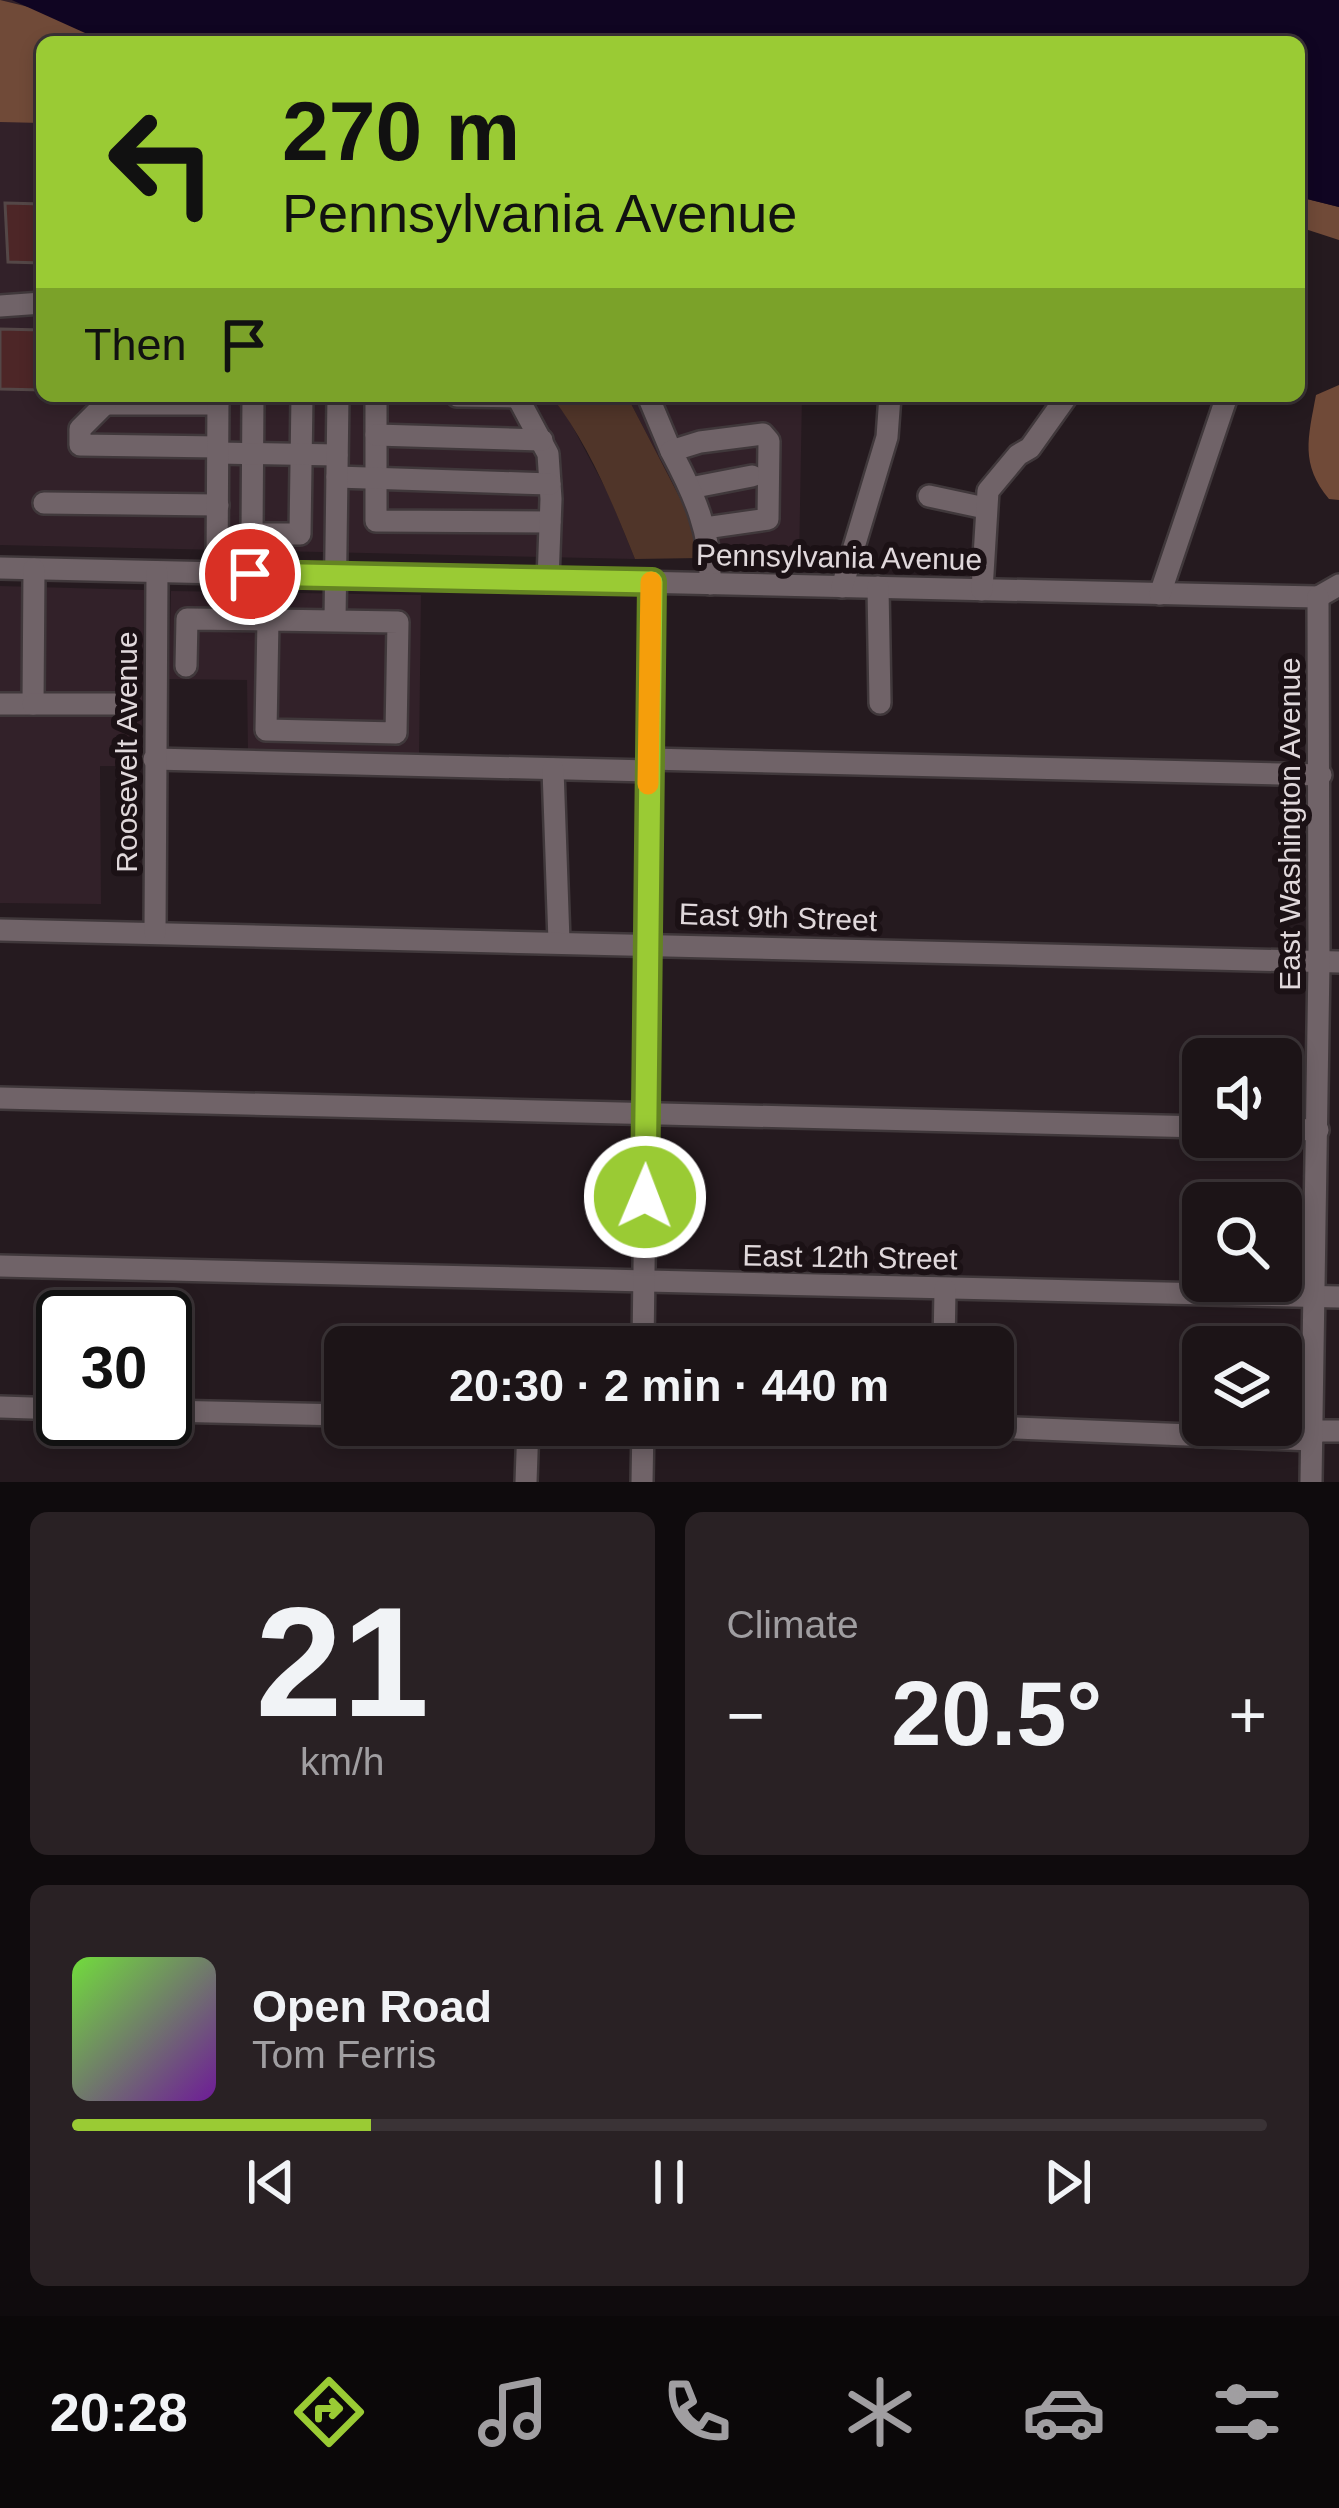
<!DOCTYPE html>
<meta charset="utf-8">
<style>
:root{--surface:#1c1417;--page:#292124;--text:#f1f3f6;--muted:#a09ea1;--line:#3a3336;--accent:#9acb34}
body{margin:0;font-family:Helvetica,sans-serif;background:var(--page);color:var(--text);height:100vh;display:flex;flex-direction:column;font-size:45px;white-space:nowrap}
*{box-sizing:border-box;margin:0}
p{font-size:39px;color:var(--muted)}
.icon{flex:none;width:66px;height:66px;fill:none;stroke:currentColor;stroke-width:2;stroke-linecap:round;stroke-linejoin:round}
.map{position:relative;height:1482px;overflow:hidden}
.panel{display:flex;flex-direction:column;gap:30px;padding:30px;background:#0f0b0d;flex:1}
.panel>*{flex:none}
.guide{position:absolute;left:36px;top:36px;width:1269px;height:366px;border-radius:18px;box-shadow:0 6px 18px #0003,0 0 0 3px var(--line);background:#9acb34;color:#111;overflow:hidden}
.controls{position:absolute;left:1182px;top:1038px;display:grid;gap:24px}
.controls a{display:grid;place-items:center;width:120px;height:120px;border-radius:18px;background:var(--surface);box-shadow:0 6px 18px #0003,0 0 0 3px var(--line);font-size:60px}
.speed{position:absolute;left:36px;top:1290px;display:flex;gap:24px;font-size:60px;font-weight:700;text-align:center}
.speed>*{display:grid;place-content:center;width:156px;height:156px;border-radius:50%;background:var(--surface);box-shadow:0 6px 18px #0003,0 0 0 3px var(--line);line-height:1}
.speed .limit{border:6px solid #111;border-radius:18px;background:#fff;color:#111}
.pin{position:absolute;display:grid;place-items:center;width:102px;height:102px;color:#fff;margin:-51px;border:6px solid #fff;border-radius:50%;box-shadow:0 3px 12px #0007}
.me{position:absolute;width:132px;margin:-66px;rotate:1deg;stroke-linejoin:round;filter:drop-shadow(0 0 9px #0008)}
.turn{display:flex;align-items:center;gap:42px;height:252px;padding:0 48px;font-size:54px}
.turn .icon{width:156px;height:156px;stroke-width:2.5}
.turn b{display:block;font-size:84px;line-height:102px}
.then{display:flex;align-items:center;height:114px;padding:0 48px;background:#0003;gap:24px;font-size:45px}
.big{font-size:90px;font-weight:600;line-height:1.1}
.panel .widget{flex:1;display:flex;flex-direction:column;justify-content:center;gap:18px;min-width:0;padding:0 42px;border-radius:18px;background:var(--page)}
.panel .dial{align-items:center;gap:0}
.dial b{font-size:156px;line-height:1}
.song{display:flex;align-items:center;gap:36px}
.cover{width:144px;height:144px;border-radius:18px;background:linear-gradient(135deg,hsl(100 70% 55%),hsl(280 70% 35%))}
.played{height:12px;border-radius:6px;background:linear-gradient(90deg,var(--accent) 25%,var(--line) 25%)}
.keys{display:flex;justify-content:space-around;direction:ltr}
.heat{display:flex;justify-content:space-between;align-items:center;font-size:66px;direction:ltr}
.panel .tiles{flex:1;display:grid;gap:30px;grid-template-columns:1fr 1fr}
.widget:last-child{grid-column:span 2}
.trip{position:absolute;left:324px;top:1326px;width:690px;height:120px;border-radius:18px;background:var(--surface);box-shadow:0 6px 18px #0003,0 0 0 3px var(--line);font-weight:600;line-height:120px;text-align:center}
.menu{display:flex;height:192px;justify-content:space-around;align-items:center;background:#0b0809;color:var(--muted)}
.menu .icon{width:84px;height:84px}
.menu .on{color:var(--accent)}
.menu b{font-size:54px;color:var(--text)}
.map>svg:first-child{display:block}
.built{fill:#322129}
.green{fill:#503529}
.forest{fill:#704a38}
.water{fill:#100522}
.building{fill:#4d2627;stroke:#544747;stroke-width:3}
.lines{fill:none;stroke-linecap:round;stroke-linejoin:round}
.minor-casing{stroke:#40383b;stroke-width:26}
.minor{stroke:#706368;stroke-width:21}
.route-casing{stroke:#648422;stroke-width:30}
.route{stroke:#9acb34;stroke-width:21}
.slow{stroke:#f59e0b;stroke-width:21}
.labels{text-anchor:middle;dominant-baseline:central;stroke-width:12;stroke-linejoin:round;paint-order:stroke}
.street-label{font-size:30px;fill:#e0d8db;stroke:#1b1115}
</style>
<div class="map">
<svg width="1339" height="1482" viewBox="0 0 1339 1482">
<rect width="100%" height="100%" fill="#251a1f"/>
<!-- built -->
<g class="built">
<path d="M 0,0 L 12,0 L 105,42 L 42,42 L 42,396 L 551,396 L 568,418 L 609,495 L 635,559 L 0,545 Z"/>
<path d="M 627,396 L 802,396 L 799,563 L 701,558 L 694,525 Z"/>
<path d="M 0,586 L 144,590 L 141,766 L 100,766 L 101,904 L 0,903 Z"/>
<path d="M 171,591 L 421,595 L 419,756 L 248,753 L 247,680 L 169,679 Z"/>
</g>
<!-- green -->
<path class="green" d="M 551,396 L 627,396 L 694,525 L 700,558 L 635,559 C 612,502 589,444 551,396 Z"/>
<!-- forest -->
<g class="forest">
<path d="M 0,0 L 41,10 L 105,42 L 42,42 L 42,123 L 0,122 Z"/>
<path d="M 1299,197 L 1339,207 L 1339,240 L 1299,227 Z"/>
<path d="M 1339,385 L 1339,500 L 1329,499 C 1300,464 1308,438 1316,395 Z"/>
</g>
<!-- water -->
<path class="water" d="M 12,0 L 1339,0 L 1339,207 L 1299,197 L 1299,42 L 105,42 Z"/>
<!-- building -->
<g class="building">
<path d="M 5,203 L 42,204 L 42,263 L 8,262 Z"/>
<path d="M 0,329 L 42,330 L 42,390 L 0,389 Z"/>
</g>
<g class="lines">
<!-- minor casing -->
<g class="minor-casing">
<g id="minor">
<path d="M 0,306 L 42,303"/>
<path d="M 106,396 L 106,404 L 218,404"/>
<path d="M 253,396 L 252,534 L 300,534 L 302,396"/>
<path d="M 376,396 L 376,521 L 550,522"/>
<path d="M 457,396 L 518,397"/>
<path d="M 517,396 L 548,454 L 551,499 L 548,580"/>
<path d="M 648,396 L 671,451"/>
<path d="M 106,403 L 80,429 L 80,445 L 218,447"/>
<path d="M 376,435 L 542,440"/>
<path d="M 218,453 L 337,455"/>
<path d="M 337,477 L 550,484"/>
<path d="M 690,488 L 752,476"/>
<path d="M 929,496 L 985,508"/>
<path d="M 44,503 L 218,505"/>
<path d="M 705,528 L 768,519 L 769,441 L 763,434 L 700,442 L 671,451 C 694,494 712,534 710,584"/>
<path d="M 0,568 L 1318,597"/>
<path d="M 217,573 L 218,396"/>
<path d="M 842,587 L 887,437 L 890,396"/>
<path d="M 878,587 L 880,703"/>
<path d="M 982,590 L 988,491 L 1018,455 L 1030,448 L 1067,396"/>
<path d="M 1160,594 L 1227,396"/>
<path d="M 1318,597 L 1339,585"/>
<path d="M 335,621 L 268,620 L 266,730 L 396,733 L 398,622 L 335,621 L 338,396"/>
<path d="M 186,666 L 187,619 L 268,620"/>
<path d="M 0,704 L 33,704 L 34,569"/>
<path d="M 33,704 L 117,704"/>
<path d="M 154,759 L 649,771"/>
<path d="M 649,759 L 1321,775"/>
<path d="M 553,769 L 559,941"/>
<path d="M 0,930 L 1339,962"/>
<path d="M 155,933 L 157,572"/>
<path d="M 0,1098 L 1203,1127"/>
<path d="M 1281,1129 L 1318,1130"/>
<path d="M 0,1266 L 1339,1297"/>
<path d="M 643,1347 L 653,582"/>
<path d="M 944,1347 L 945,1289"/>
<path d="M 0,1407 L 63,1409"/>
<path d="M 165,1411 L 345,1415"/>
<path d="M 942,1425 L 1312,1440"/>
<path d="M 1313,1431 L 1339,1431"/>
<path d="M 526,1482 L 528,1425"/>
<path d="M 642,1482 L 643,1425"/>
<path d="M 1311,1482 L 1319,962 L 1318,597"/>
</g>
</g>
<!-- minor -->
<use href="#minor" class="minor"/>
</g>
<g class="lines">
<!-- route casing -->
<g class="route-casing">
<path id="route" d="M 250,574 L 652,582 L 645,1197"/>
</g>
<!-- route -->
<use href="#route" class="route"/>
<!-- slow -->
<path class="slow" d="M 648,784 L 651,582"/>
</g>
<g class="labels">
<!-- street labels -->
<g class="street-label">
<text transform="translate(839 557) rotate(1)">Pennsylvania Avenue</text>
<text transform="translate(126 752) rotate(-90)">Roosevelt Avenue</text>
<text transform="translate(1289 824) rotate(-90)">East Washington Avenue</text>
<text transform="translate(778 917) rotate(2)">East 9th Street</text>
<text transform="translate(850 1257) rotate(1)">East 12th Street</text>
</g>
</g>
</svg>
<div class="controls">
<a><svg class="icon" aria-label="sound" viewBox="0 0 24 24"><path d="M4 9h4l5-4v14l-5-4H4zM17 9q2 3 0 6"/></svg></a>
<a><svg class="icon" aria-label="search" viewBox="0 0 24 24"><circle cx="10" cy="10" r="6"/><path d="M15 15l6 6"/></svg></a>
<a><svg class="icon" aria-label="layers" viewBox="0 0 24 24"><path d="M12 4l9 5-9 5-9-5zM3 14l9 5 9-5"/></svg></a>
</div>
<div class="speed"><div class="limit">30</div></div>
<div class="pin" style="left:250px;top:574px;background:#d93025"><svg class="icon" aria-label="arrive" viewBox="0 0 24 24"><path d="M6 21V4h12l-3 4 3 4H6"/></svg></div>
<svg class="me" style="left:645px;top:1197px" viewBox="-20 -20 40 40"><circle r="17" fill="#9acb34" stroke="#fff" stroke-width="3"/><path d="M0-11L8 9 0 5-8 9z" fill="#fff"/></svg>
<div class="trip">20:30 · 2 min · 440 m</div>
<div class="guide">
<div class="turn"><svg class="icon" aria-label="left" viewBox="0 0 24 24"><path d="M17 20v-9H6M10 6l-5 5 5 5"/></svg><div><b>270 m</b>Pennsylvania Avenue</div></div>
<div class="then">Then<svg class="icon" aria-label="arrive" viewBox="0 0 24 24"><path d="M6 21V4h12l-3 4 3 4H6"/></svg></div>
</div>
</div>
<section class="panel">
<div class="tiles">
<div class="widget dial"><b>21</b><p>km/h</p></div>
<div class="widget"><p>Climate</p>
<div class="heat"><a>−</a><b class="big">20.5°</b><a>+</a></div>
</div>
<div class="widget">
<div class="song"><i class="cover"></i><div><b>Open Road</b><p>Tom Ferris</p></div></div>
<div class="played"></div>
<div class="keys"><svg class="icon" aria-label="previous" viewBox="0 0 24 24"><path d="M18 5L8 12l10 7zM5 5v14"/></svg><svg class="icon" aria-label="pause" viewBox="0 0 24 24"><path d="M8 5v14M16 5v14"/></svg><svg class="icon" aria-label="next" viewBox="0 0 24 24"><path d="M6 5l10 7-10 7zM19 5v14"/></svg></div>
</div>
</div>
</section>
<nav class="menu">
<b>20:28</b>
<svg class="icon on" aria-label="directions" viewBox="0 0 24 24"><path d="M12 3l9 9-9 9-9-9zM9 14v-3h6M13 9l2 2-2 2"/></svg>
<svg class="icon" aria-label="music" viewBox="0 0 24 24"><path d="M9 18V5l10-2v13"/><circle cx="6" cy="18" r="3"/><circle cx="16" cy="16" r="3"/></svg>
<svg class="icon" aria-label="phone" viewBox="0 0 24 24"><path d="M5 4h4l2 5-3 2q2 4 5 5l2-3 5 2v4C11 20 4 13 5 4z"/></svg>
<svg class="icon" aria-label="climate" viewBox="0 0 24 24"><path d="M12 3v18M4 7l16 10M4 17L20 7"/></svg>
<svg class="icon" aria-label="car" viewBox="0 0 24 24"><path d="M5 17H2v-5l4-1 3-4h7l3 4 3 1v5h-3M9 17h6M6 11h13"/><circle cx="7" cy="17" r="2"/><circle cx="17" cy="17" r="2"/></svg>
<svg class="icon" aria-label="filters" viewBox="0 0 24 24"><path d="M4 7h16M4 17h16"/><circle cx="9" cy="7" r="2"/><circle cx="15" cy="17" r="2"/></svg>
</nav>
